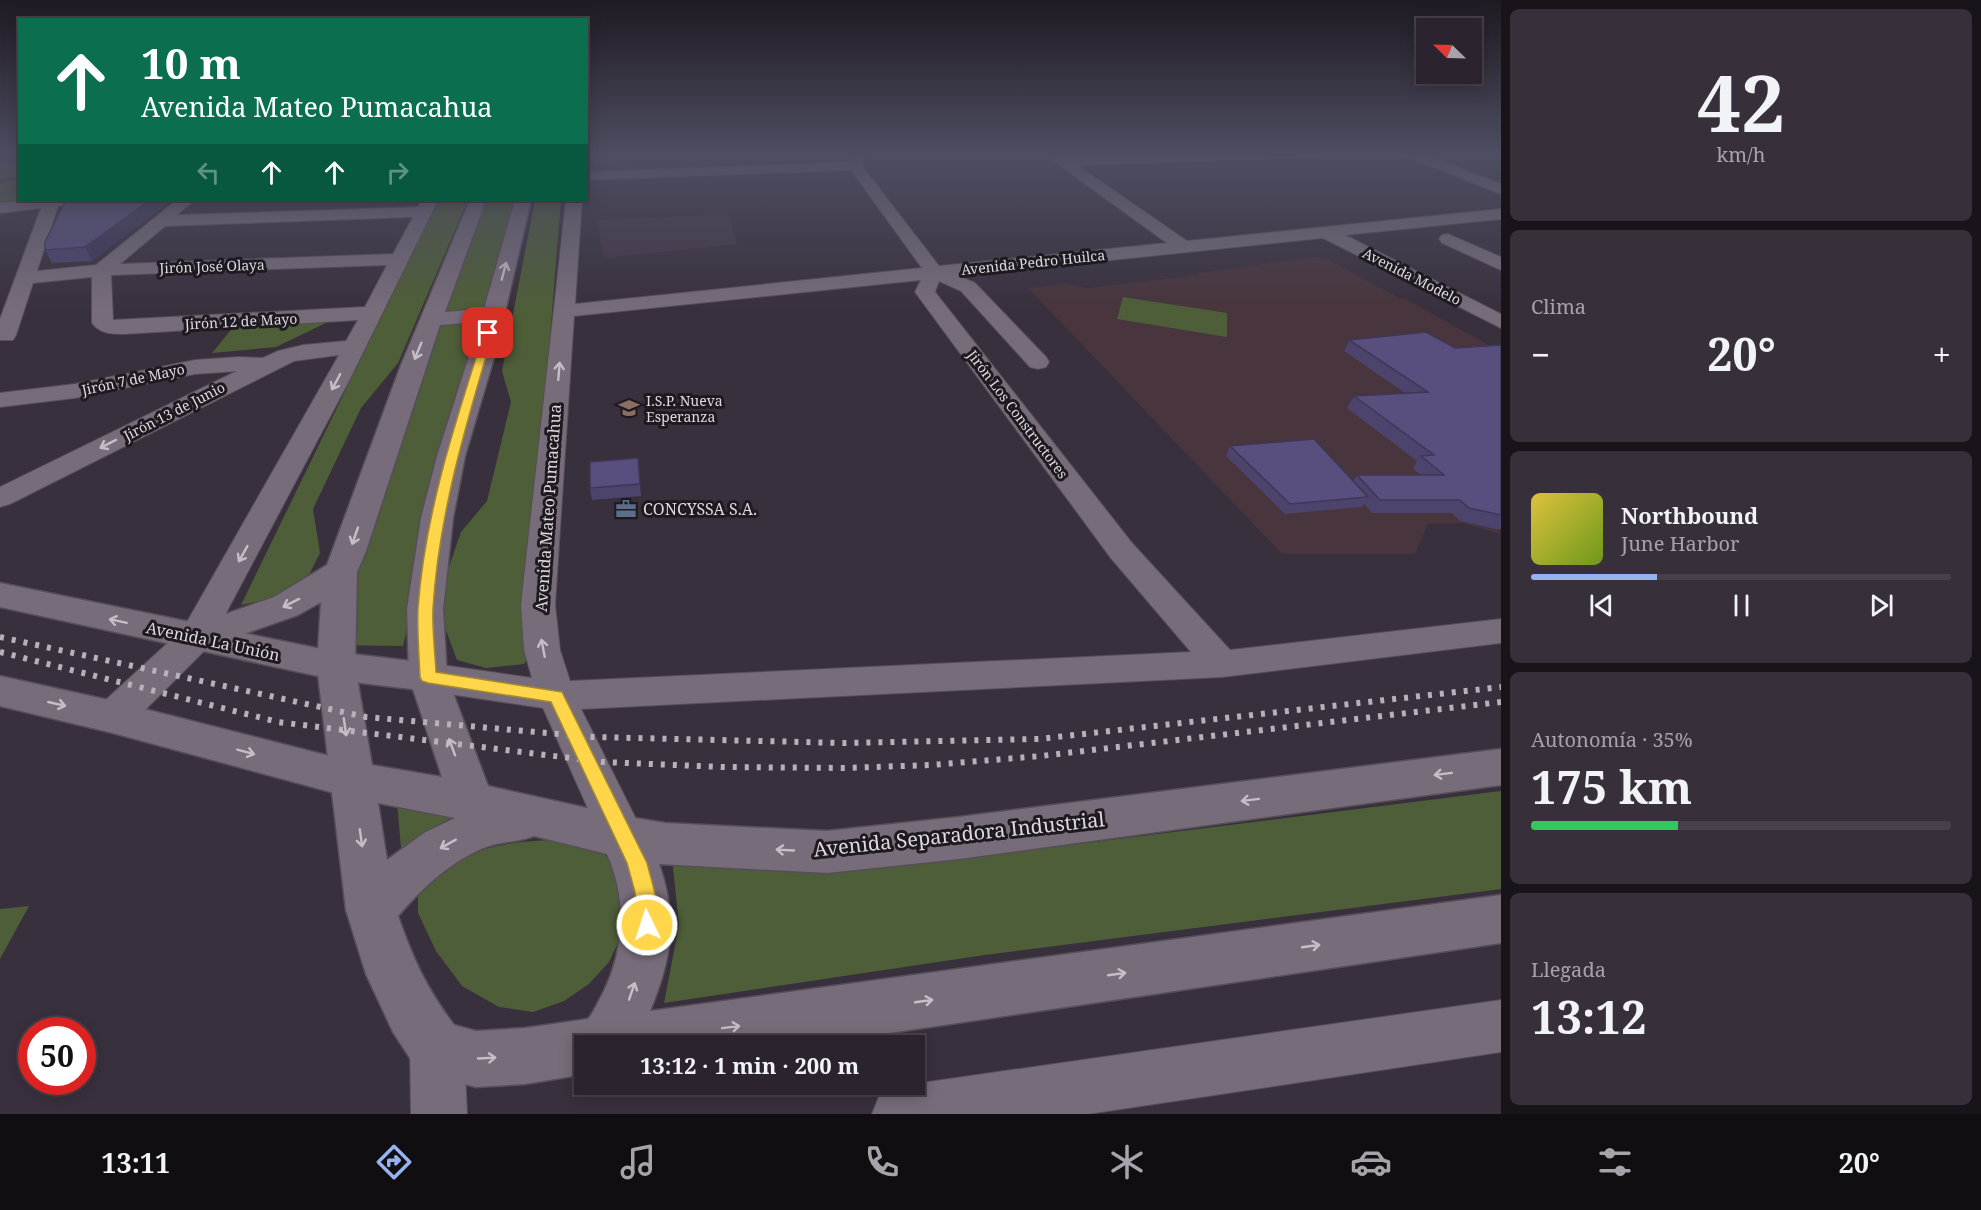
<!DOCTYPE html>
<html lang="es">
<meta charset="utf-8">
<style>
:root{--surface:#2b242e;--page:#37303a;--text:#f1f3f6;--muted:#a6a4aa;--line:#47414a;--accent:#95b2f1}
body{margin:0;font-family:"Noto Serif",serif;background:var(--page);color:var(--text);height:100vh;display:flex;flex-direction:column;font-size:22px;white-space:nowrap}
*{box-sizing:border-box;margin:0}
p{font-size:20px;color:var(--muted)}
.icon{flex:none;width:33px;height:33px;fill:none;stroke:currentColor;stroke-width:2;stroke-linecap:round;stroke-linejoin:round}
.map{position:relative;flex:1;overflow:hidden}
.panel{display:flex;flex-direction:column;gap:9px;padding:9px;background:#181419;width:480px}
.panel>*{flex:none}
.hud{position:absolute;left:18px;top:18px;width:570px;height:183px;border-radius:0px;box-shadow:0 3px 15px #0003,0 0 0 2px var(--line);background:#0b6e4f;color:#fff;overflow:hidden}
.needle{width:39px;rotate:293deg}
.fabs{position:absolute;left:1416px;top:18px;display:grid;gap:12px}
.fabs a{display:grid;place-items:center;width:66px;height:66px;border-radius:0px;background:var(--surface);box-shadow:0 3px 15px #0003,0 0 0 2px var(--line);font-size:30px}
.speed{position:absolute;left:18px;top:1017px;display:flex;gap:12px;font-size:30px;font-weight:700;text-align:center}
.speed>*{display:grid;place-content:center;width:78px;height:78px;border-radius:50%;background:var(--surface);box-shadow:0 3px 15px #0003,0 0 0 2px var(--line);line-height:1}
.speed .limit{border:9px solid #d22;background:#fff;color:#111}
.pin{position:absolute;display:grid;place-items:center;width:51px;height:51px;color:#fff;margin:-26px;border-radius:12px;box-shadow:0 3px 9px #0006}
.me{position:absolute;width:66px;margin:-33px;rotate:356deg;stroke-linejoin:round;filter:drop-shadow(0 0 4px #0008)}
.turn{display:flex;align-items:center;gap:21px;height:126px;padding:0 24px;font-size:27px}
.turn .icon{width:78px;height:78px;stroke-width:2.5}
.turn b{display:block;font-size:42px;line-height:51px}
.lanes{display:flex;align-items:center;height:57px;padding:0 24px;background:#0003;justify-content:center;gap:30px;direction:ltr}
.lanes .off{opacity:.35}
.big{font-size:45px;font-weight:700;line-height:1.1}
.panel .tile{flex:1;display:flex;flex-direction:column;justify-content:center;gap:9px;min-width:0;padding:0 21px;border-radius:9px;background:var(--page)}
.panel .dial{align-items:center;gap:0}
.dial b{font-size:78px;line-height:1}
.song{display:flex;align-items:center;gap:18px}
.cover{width:72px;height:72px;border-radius:9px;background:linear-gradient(135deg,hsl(50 70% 55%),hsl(80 70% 35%))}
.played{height:6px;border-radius:3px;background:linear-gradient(90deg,var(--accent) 30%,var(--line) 30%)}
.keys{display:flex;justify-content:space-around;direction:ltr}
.heat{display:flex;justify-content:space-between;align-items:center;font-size:33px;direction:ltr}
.charge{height:9px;border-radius:4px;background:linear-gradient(90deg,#34c759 35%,var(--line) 0)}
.trip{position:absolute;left:574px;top:1035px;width:351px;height:60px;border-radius:0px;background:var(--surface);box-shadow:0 3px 15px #0003,0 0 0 2px var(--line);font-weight:700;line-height:60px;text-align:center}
.tabs{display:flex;height:96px;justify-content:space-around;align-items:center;background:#110e12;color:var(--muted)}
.tabs .icon{width:42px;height:42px}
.tabs .current{color:var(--accent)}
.tabs b{font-size:27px;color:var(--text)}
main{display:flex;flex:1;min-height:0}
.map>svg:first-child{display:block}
.built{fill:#443648}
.industrial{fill:#48353d}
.green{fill:#4e5e38}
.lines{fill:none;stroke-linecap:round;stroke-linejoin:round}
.minor-casing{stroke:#564e58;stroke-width:2}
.tertiary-casing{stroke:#564e58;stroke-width:3}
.secondary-casing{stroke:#564e58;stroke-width:3}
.minor{fill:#776c7a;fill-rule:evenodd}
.tertiary{fill:#776c7a;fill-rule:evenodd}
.secondary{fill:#776c7a;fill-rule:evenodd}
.rail{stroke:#b7b1ba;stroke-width:6;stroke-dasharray:4 8;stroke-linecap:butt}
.wall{fill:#4c446c}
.shaded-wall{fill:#3e3758}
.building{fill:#584f7e;stroke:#3e3758;stroke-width:1.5}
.oneway{stroke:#c5bec7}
.route{fill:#ffd54a;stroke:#a68a30;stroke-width:1.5}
.labels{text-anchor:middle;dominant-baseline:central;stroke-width:6;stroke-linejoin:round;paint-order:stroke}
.far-street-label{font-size:14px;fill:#dfd9e1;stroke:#1e1a1f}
.far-poi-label{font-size:14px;fill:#dfd9e1;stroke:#1e1a1f;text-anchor:start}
.street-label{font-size:16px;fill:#dfd9e1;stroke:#1e1a1f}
.poi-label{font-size:16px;fill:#dfd9e1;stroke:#1e1a1f;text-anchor:start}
.near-street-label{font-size:20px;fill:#dfd9e1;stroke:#1e1a1f}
</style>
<main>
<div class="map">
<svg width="1501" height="1114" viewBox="0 0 1501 1114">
<rect width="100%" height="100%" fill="#39303d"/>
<!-- built -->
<path class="built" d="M 729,214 L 737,244 L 604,258 L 597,220 Z"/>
<!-- industrial -->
<path class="industrial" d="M 1316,257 L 1327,259 L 1399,298 L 1406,299 L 1501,352 L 1501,530 L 1498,531 L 1501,534 L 1462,523 L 1428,524 L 1415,554 L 1282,554 L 1028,288 L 1066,284 L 1087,288 L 1200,275 L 1198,273 Z"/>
<!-- green -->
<g class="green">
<path d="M 19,160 L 19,177 L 0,180 L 0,163 Z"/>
<path d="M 19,179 L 20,200 L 28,200 L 28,202 L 0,206 L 0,182 Z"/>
<path d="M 438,200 L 468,200 L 398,363 L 361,408 L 313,509 L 320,553 L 310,573 L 286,592 L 269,599 L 241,605 Z"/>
<path d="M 486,200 L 520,200 L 424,507 L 410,615 L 403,646 L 331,645 L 418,386 Z"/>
<path d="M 535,200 L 561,200 L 529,601 L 535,648 L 524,664 L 486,668 L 457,660 L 436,604 L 461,532 L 487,501 L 511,402 L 502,371 Z"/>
<path d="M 1123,297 L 1227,313 L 1227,337 L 1117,319 Z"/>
<path d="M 334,319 L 276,347 L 212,353 L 235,325 Z"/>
<path d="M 1501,791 L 1501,889 L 985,955 L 664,1003 L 679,925 L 672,858 L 802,873 L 965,858 Z"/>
<path d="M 397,802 L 456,815 L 401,848 Z"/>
<path d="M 553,840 L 593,844 L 618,867 L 625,882 L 621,936 L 609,962 L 589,984 L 564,1001 L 533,1012 L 499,1007 L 462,986 L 436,951 L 418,913 L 418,891 C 429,883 439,872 451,865 C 482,845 518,841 553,840 Z"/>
<path d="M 29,906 L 0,959 L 0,909 Z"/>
</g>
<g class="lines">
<!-- minor casing -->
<g class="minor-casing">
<g id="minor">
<path d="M 850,153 L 864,153 L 866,156 L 862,166 L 939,266 L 1167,243 L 1052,160 L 1050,157 L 1052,154 L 1057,153 L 1066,157 L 1196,153 L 1320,153 L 1313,157 L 1077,165 L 1187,241 L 1501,209 L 1501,219 L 1345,235 L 1501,314 L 1501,328 L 1323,238 L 959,276 L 975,283 L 1046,357 L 1049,362 L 1046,367 L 1038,369 L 1030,367 L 961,291 L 939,281 L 935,292 L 1132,543 L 1230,650 L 1501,619 L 1501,643 L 1222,677 L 581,709 L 645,837 L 639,851 L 623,857 L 607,851 L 543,708 L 428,691 L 415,687 L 410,677 L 415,667 L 428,663 L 532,678 L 524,650 L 521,605 L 566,200 L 582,200 L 575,304 L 922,268 L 851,170 L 586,180 L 586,172 L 850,162 L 852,156 ZM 921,280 L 915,292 L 918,296 L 1110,557 L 1191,652 L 570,681 L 560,650 L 555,605 L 574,316 Z"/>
<path d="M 1403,153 L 1421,153 L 1501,184 L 1501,194 L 1405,156 Z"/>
<path d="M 33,200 L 78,200 L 76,203 L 58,206 L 37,271 L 96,265 L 177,200 L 194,200 L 177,215 L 418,207 L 422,200 L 438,200 L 350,379 L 208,647 L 127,728 L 113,732 L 99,728 L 94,717 L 99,706 L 183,629 L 339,355 L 294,361 L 10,504 L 0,507 L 0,487 L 237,371 L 195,374 L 75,398 L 0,407 L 0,393 L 75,384 L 195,360 L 239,357 L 263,358 L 278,351 L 303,345 L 346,341 L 358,320 L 124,334 C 112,334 100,334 92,323 L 92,277 L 33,283 L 16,335 L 13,340 L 0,340 L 0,319 L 41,208 L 0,213 L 0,203 ZM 413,217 L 393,254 L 120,264 L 165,226 ZM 387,265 L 365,307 L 113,320 L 111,275 Z"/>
<path d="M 1448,234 L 1501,257 L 1501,270 L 1442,243 L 1439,239 L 1442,235 Z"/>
<path d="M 1501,1000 L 1501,1052 L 1088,1114 L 872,1114 L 880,1094 L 900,1086 Z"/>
<path d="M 437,1022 L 456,1030 L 464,1049 L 467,1114 L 411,1114 L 410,1049 L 418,1030 Z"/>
</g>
</g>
<!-- tertiary casing -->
<g class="tertiary-casing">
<g id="tertiary">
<path d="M 0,583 L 336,652 L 428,663 L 442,667 L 447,677 L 442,687 L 428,691 L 336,680 L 0,607 Z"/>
<path d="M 0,676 L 113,701 L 353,762 L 368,767 L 375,780 L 368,793 L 353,798 L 113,733 L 0,706 Z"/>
</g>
</g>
<!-- secondary casing -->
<g class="secondary-casing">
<path id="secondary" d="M 470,200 L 486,200 L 445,312 L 484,309 L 515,200 L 531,200 L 496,351 L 465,456 L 453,518 L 443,609 L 447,677 L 488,786 L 623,816 L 665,823 L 827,831 L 959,817 L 1501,749 L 1501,785 L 959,859 L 827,873 L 659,864 C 678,918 672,958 650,1011 L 1501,895 L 1501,943 L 801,1046 L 585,1046 L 585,1074 L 525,1084 L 476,1087 L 437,1077 L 417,1069 L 393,1032 L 366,974 L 346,910 L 317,666 L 321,602 L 298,615 L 196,651 L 183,647 L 178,638 L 183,629 L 274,597 L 327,565 L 401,365 ZM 480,322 L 437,456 L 421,518 L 407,609 L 409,677 L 442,777 L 372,765 L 355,666 L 357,572 L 366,551 L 440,325 ZM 378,803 L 455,818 L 424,833 L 387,860 ZM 534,836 L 607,854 C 627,899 625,947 604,991 C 599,1000 594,1012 588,1019 L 525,1028 L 476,1031 L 454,1025 C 426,987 414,961 398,916 C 422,888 453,859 489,846 C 504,841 520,842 534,836 Z"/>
</g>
<!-- minor -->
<use href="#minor" class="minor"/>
<!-- tertiary -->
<use href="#tertiary" class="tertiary"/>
<!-- secondary -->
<use href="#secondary" class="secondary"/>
<!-- rail -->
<g class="rail">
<path d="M 0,637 L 366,717 L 593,737 L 844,743 L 1039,739 L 1501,687"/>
<path d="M 0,652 L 278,722 L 603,762 L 722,767 L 845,768 L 931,765 L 1041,756 L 1501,702"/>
</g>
</g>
<!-- wall -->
<g class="wall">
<path d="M 600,153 L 639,153 L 639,163 L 602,164 Z"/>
<path d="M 66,200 L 171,200 L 92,261 L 52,263 L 45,250 Z"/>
<path d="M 1349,340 L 1455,348 L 1501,345 L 1501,529 L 1495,529 L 1460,521 L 1452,513 L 1372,513 L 1364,504 L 1362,507 L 1285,514 L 1226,456 L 1230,446 L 1353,481 L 1357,475 L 1421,475 L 1413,469 L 1417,461 L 1347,408 L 1354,396 L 1405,393 L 1344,351 Z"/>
<path d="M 639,470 L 641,496 L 592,500 L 590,488 Z"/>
</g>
<!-- shaded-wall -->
<path class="shaded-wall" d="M 150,200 L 171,200 L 92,261 L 85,247 Z"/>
<!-- building -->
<g class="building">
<path d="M 66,200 L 150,200 L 85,247 L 45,250 L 45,242 Z"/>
<path d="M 1426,332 L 1455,348 L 1501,345 L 1501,515 L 1469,508 L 1460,500 L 1380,500 L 1357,475 L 1444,475 L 1421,456 L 1434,455 L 1354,396 L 1428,392 L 1349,340 Z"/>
<path d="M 1314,439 L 1368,497 L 1290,504 L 1230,446 Z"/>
<path d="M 638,458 L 640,484 L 590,488 L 590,462 Z"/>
</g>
<!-- one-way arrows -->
<defs><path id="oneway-shaft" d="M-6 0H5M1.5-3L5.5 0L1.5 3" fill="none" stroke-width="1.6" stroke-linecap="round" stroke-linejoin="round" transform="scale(1.5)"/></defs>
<g class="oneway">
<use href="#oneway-shaft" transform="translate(504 271) rotate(-75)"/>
<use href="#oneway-shaft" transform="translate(418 351) rotate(112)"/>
<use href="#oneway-shaft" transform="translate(559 371) rotate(-85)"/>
<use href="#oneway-shaft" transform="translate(336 382) rotate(118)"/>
<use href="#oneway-shaft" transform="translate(108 444) rotate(153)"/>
<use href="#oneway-shaft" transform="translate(355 536) rotate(109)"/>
<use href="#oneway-shaft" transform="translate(243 554) rotate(119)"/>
<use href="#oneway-shaft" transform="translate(291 603) rotate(153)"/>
<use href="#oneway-shaft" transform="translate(118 621) rotate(-168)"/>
<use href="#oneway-shaft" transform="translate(543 648) rotate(-101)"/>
<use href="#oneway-shaft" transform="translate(57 704) rotate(13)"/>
<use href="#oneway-shaft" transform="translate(345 727) rotate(82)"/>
<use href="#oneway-shaft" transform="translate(452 747) rotate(-110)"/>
<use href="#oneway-shaft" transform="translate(246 752) rotate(15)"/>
<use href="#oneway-shaft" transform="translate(1443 774) rotate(173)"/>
<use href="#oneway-shaft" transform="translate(1250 800) rotate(173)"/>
<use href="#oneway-shaft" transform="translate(361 838) rotate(82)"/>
<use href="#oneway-shaft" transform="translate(448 844) rotate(151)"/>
<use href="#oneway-shaft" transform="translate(785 850) rotate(-177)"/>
<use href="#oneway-shaft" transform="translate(1311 946) rotate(-8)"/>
<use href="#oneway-shaft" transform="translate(1117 974) rotate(-8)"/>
<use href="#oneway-shaft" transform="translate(632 991) rotate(-71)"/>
<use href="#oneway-shaft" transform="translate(924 1001) rotate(-8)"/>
<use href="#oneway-shaft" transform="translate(731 1027) rotate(-7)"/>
<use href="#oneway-shaft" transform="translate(487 1058) rotate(-3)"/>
</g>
<!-- sky -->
<linearGradient id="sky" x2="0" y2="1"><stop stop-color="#1f1a22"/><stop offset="0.5" stop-color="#4e4e62"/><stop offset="1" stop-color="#4e4e62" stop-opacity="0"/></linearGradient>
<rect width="1501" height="309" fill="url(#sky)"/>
<!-- route -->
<path class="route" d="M 488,330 L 493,333 C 466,424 439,513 433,608 C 432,629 435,651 436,672 L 562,692 L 647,863 C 652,883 663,912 655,932 L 647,935 L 640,932 L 637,925 L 635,892 L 627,863 L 551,702 L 428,683 L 422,681 L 420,677 C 419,654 417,631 418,608 C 425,513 455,423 484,333 Z"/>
<!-- icons -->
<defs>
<g id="university-bare" transform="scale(1.62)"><path d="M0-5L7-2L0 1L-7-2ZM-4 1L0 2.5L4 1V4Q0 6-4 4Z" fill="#8d6e63" stroke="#1e1a1f" stroke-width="2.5" paint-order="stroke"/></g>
<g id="office-bare" transform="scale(1.62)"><path d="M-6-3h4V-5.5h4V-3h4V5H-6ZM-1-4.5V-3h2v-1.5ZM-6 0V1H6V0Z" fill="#5c6f8a" stroke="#1e1a1f" stroke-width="2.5" paint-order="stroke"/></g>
</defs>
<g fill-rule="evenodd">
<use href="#university-bare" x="629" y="408"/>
<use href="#office-bare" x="626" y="509"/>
</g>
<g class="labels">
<!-- far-street labels -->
<g class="far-street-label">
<text transform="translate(1033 262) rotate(-6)">Avenida Pedro Huilca</text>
<text transform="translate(212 266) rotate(-2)">Jirón José Olaya</text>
<text transform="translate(1412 276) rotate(27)">Avenida Modelo</text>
<text transform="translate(241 321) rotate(-3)">Jirón 12 de Mayo</text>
<text transform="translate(133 379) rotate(-12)">Jirón 7 de Mayo</text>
<text transform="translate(174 411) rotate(-27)">Jirón 13 de Junio</text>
<text transform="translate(1018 414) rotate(53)">Jirón Los Constructores</text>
</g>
<!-- far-poi labels -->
<g class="far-poi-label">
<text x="646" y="400">I.S.P. Nueva<tspan x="646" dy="16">Esperanza</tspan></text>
</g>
<!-- street labels -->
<g class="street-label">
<text transform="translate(548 508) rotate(-86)">Avenida Mateo Pumacahua</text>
<text transform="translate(213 641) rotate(12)">Avenida La Unión</text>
</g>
<!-- poi labels -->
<g class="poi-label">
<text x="643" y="509">CONCYSSA S.A.</text>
</g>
<!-- near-street labels -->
<g class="near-street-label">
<text transform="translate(959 834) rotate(-6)">Avenida Separadora Industrial</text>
</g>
</g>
</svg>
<div class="fabs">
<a><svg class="needle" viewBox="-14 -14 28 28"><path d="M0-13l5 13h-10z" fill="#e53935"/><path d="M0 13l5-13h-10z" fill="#a6a4aa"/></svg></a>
</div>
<div class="speed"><div class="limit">50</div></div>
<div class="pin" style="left:488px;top:333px;background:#d93025"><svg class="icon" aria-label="arrive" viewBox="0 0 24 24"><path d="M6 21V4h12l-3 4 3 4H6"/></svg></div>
<svg class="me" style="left:647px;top:925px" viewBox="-20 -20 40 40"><circle r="17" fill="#ffd54a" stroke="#fff" stroke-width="3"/><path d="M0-11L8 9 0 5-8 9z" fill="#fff"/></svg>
<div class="trip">13:12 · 1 min · 200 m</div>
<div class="hud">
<div class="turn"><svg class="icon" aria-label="ahead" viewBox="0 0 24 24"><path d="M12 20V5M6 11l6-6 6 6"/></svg><div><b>10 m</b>Avenida Mateo Pumacahua</div></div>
<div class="lanes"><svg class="icon off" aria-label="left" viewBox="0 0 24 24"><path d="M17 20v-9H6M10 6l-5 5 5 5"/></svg><svg class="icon" aria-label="ahead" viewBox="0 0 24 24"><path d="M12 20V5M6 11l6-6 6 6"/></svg><svg class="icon" aria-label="ahead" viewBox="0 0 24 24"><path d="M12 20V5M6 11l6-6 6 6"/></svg><svg class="icon off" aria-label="right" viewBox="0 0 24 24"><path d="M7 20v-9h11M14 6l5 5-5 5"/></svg></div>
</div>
</div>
<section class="panel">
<div class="tile dial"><b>42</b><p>km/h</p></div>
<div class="tile"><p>Clima</p>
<div class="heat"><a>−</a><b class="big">20°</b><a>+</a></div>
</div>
<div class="tile">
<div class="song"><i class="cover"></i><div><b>Northbound</b><p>June Harbor</p></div></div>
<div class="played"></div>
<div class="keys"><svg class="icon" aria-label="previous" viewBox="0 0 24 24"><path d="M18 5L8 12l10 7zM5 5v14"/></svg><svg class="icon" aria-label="pause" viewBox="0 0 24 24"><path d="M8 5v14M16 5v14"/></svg><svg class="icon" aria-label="next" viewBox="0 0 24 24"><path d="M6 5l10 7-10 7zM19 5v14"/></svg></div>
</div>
<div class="tile"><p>Autonomía · 35%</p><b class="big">175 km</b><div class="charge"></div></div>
<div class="tile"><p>Llegada</p><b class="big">13:12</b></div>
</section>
</main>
<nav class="tabs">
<b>13:11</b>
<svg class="icon current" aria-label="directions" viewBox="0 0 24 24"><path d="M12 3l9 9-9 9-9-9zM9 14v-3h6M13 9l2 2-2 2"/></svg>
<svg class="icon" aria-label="music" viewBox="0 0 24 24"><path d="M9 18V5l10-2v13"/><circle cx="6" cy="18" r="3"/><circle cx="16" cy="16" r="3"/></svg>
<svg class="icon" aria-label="phone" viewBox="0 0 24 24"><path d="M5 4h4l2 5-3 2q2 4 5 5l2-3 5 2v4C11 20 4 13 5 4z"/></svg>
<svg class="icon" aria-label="climate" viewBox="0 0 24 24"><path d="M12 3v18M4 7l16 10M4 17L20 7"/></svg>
<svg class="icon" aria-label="car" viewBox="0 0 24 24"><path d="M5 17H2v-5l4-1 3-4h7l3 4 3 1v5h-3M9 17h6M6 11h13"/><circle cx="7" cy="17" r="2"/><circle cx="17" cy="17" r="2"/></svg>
<svg class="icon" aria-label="filters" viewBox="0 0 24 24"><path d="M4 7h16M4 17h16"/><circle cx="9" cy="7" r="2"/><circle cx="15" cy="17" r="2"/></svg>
<b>20°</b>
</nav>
